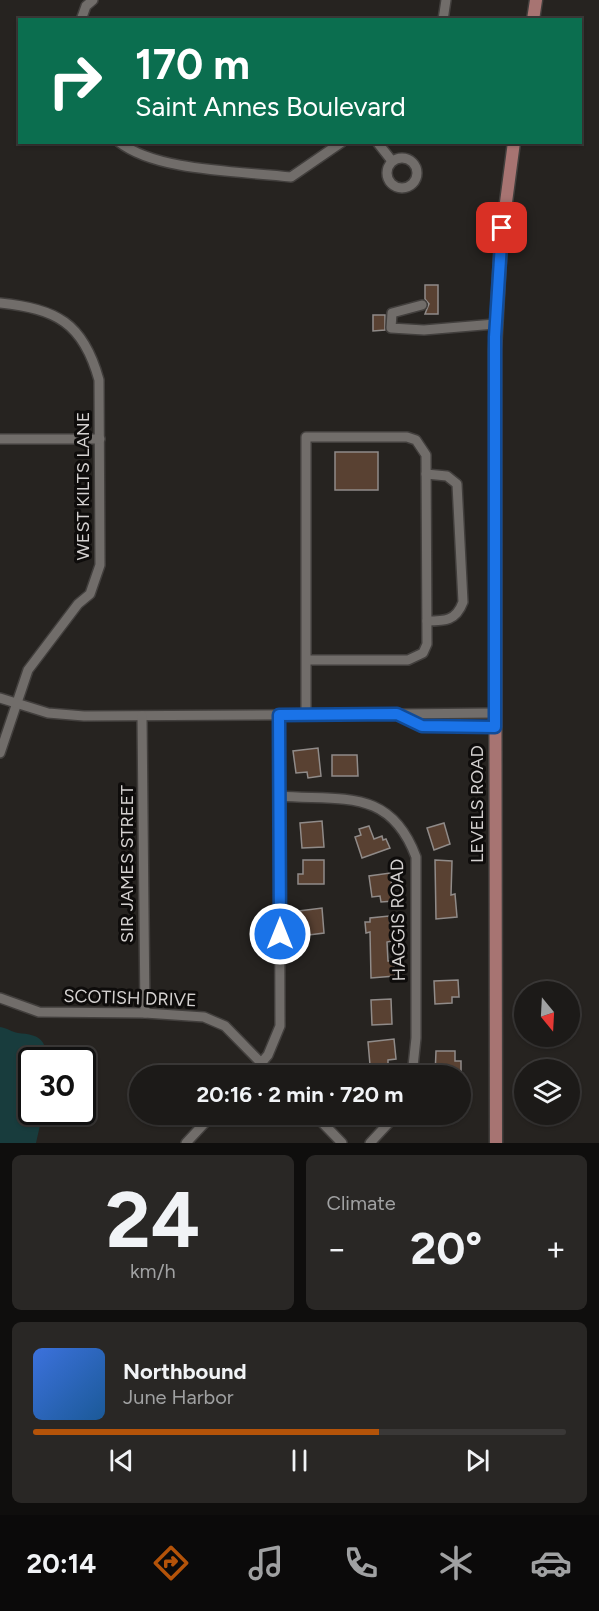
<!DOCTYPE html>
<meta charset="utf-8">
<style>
:root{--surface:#1c1a18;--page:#292725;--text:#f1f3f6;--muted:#a0a1a2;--line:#3a3837;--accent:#b45309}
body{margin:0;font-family:Figtree,sans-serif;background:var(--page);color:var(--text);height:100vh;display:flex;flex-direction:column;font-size:22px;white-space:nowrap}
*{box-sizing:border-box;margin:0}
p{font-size:20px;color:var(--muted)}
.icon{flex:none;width:33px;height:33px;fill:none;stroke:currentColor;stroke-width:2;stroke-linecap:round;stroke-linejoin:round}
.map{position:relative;height:1143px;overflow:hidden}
.drawer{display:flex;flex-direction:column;gap:12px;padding:12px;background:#0f0e0d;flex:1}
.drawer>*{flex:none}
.banner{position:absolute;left:18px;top:18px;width:564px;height:126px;border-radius:0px;box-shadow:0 2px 4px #0004,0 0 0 2px var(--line);background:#0b6e4f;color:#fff;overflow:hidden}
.needle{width:39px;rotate:162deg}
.tools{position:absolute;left:514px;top:981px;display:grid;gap:12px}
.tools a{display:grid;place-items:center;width:66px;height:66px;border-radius:50%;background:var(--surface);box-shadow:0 2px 4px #0004,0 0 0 2px var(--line);font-size:30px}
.speed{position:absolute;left:18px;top:1047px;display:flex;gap:12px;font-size:30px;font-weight:700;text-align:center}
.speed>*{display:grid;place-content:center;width:78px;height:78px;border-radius:50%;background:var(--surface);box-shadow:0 2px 4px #0004,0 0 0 2px var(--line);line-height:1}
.speed .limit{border:3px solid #111;border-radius:9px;background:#fff;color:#111}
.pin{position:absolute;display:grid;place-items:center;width:51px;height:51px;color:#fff;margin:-26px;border-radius:12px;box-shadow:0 3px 9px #0006}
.me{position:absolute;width:66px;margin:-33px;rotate:0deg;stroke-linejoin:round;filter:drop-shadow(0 0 4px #0008)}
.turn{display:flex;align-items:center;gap:21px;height:126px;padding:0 18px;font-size:27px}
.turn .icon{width:78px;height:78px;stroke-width:2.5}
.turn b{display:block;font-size:42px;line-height:51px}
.big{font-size:45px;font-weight:700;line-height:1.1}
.drawer .widget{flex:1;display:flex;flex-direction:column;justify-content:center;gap:9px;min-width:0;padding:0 21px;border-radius:9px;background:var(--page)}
.drawer .dial{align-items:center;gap:0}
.dial b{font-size:78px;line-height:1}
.song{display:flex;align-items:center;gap:18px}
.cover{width:72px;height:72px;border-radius:9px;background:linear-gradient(135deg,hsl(220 70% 55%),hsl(210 70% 35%))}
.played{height:6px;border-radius:3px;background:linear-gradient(90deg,var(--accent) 65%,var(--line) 65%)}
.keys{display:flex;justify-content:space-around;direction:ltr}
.heat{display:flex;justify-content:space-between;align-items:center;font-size:33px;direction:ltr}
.drawer .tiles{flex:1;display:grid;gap:12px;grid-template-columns:1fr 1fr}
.widget:last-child{grid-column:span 2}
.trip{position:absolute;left:129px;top:1065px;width:342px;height:60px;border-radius:30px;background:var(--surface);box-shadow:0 2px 4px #0004,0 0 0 2px var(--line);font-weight:700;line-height:60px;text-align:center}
.menu{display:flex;height:96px;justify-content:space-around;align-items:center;background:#0b0a0a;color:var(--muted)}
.menu .icon{width:42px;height:42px}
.menu .current{color:var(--accent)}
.menu b{font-size:27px;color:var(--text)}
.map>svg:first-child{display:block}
.water{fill:#183c3d}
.building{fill:#594132;stroke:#908b89;stroke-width:1.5}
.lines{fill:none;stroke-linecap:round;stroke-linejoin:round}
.minor-casing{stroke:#423f3d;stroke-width:12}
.major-casing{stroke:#423f3d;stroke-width:15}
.minor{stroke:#716d6a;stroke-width:9}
.major{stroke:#a77472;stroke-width:12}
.route-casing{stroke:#114b97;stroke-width:15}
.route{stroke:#1a73e8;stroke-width:10}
.labels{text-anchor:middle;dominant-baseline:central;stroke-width:6;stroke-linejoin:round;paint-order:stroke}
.street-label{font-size:18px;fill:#d4d1d0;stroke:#0e0c0b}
</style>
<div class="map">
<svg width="599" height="1143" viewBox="0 0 599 1143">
<rect width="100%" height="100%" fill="#262320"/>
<!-- water -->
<path class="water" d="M 0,1027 C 7,1028 12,1032 18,1033 C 39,1035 45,1038 48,1060 L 32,1060 L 32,1112 L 43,1112 L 36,1143 L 0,1143 Z"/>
<!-- building -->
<g class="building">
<path d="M 425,285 L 438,285 L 438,314 L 425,314 L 429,304 L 425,299 Z"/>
<path d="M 373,315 L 385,315 L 385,330 L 373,331 Z"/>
<rect x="335" y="452" width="43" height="38"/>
<path d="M 318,748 L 321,776 L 308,778 L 307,772 L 296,773 L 293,751 Z"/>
<path d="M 332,755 L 357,755 L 358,776 L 332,776 Z"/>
<path d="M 322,821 L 324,847 L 302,848 L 300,823 Z"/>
<path d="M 444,823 L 450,844 L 434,850 L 427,828 Z"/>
<path d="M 369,826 L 374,839 L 382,836 L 383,840 L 386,839 L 390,848 L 362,858 L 355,837 L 361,835 L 359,829 Z"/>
<path d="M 303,860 L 324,860 L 324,884 L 298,884 L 298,874 L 303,874 Z"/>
<path d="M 435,860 L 452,861 L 451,895 L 455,894 L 457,917 L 436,919 Z"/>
<path d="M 390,873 L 394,901 L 381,902 L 380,896 L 372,897 L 369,876 Z"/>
<path d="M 322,908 L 324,933 L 301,936 L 299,911 Z"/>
<path d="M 389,916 L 392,941 L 387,942 L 388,961 L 394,961 L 395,976 L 371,978 L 370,932 L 366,933 L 365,922 L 370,922 L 370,918 Z"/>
<path d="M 458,980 L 459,997 L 452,997 L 452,1003 L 435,1004 L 434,981 Z"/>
<path d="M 391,999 L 392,1024 L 372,1025 L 371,1000 Z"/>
<path d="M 394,1039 L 396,1059 L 388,1060 L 388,1064 L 370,1065 L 368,1042 Z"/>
<path d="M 436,1051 L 455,1051 L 455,1061 L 461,1061 L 461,1075 L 435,1075 Z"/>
</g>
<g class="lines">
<!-- minor casing -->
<g class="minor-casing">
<g id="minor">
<path d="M 81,20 L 86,6 L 93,0"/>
<path d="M 443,20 L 446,0"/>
<path d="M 119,142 C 157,172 242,171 291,177 L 342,142"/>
<path d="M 377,142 L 392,161"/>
<circle cx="402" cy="173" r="15"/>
<path d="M 0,303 C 56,309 83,322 99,380 L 100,565 L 90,594 L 78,604 L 28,670 L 0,753"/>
<path d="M 422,305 L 392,313 L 391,328 L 424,330 L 495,324"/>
<path d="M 0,439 L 100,439"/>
<path d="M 426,474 L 447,476 L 457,484 L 463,602 C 456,621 445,621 427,621"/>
<path d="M 306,660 L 408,660 L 423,653 L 427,644 L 426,455 L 416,440 L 407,437 L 306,437 L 306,715"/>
<path d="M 0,698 L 48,713 L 84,716 L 397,714"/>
<path d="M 495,713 L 397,714 L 422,726 L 495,727"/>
<path d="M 142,716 L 145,1013"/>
<path d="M 279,796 C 342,801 390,787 416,857 L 416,1038 L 412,1076"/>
<path d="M 0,998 L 39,1012 L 145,1013 L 204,1017 L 225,1026 L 274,1076"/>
<path d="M 250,1076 L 268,1055 L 280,1026 L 279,715"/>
<path d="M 314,1114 L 342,1143"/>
<path d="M 186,1143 L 213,1114"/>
<path d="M 370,1143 L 397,1114"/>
</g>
</g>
<!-- major casing -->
<g class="major-casing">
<g id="major">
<path d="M 533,20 L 536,0"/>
<path d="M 496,1143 L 495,350 L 501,240 L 514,142"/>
</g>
</g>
<!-- minor -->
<use href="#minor" class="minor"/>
<!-- major -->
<use href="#major" class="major"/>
</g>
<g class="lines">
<!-- route casing -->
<g class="route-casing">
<path id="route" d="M 280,934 L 279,715 L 397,714 L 422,726 L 495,727 L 495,337 L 502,228"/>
</g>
<!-- route -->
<use href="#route" class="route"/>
</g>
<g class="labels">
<!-- street labels -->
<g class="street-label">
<text transform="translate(83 486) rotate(-90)">WEST KILTS LANE</text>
<text transform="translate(477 804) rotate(-90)">LEVELS ROAD</text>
<text transform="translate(127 864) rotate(-90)">SIR JAMES STREET</text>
<text transform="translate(398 920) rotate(-91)">HAGGIS ROAD</text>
<text transform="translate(130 998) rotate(2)">SCOTISH DRIVE</text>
</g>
</g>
</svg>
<div class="tools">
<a><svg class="needle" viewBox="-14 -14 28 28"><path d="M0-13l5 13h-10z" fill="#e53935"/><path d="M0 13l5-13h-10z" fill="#a0a1a2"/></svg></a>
<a><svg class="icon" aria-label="layers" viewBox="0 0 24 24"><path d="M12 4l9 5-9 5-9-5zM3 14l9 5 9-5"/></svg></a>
</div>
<div class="speed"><div class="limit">30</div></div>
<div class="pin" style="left:502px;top:228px;background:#d93025"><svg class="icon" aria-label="arrive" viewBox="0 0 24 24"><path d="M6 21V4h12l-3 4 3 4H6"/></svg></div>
<svg class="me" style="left:280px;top:934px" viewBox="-20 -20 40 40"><circle r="17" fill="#1a73e8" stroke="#fff" stroke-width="3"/><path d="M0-11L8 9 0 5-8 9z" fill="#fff"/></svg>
<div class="trip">20:16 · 2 min · 720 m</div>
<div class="banner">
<div class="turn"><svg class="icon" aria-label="right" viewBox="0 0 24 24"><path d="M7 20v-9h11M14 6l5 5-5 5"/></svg><div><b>170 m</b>Saint Annes Boulevard</div></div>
</div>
</div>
<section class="drawer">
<div class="tiles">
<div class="widget dial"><b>24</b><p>km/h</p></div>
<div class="widget"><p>Climate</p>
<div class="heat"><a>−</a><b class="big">20°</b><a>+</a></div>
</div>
<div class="widget">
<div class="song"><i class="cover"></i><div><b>Northbound</b><p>June Harbor</p></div></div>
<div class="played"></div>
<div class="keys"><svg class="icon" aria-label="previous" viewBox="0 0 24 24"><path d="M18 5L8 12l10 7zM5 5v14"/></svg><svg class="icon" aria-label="pause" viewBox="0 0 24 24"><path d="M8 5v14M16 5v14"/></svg><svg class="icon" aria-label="next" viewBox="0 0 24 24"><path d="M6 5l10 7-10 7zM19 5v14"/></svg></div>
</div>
</div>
</section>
<nav class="menu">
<b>20:14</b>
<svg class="icon current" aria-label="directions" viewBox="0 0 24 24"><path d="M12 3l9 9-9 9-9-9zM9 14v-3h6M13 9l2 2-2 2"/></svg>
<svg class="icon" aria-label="music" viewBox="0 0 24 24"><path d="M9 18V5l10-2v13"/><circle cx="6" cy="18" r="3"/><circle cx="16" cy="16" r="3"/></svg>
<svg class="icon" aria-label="phone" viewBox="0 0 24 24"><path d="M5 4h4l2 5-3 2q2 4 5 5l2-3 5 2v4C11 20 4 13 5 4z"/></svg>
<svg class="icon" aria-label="climate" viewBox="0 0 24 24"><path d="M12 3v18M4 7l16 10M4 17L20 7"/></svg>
<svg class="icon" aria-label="car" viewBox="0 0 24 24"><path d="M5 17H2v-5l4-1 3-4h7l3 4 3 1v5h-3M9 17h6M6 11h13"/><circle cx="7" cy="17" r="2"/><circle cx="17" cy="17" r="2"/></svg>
</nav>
